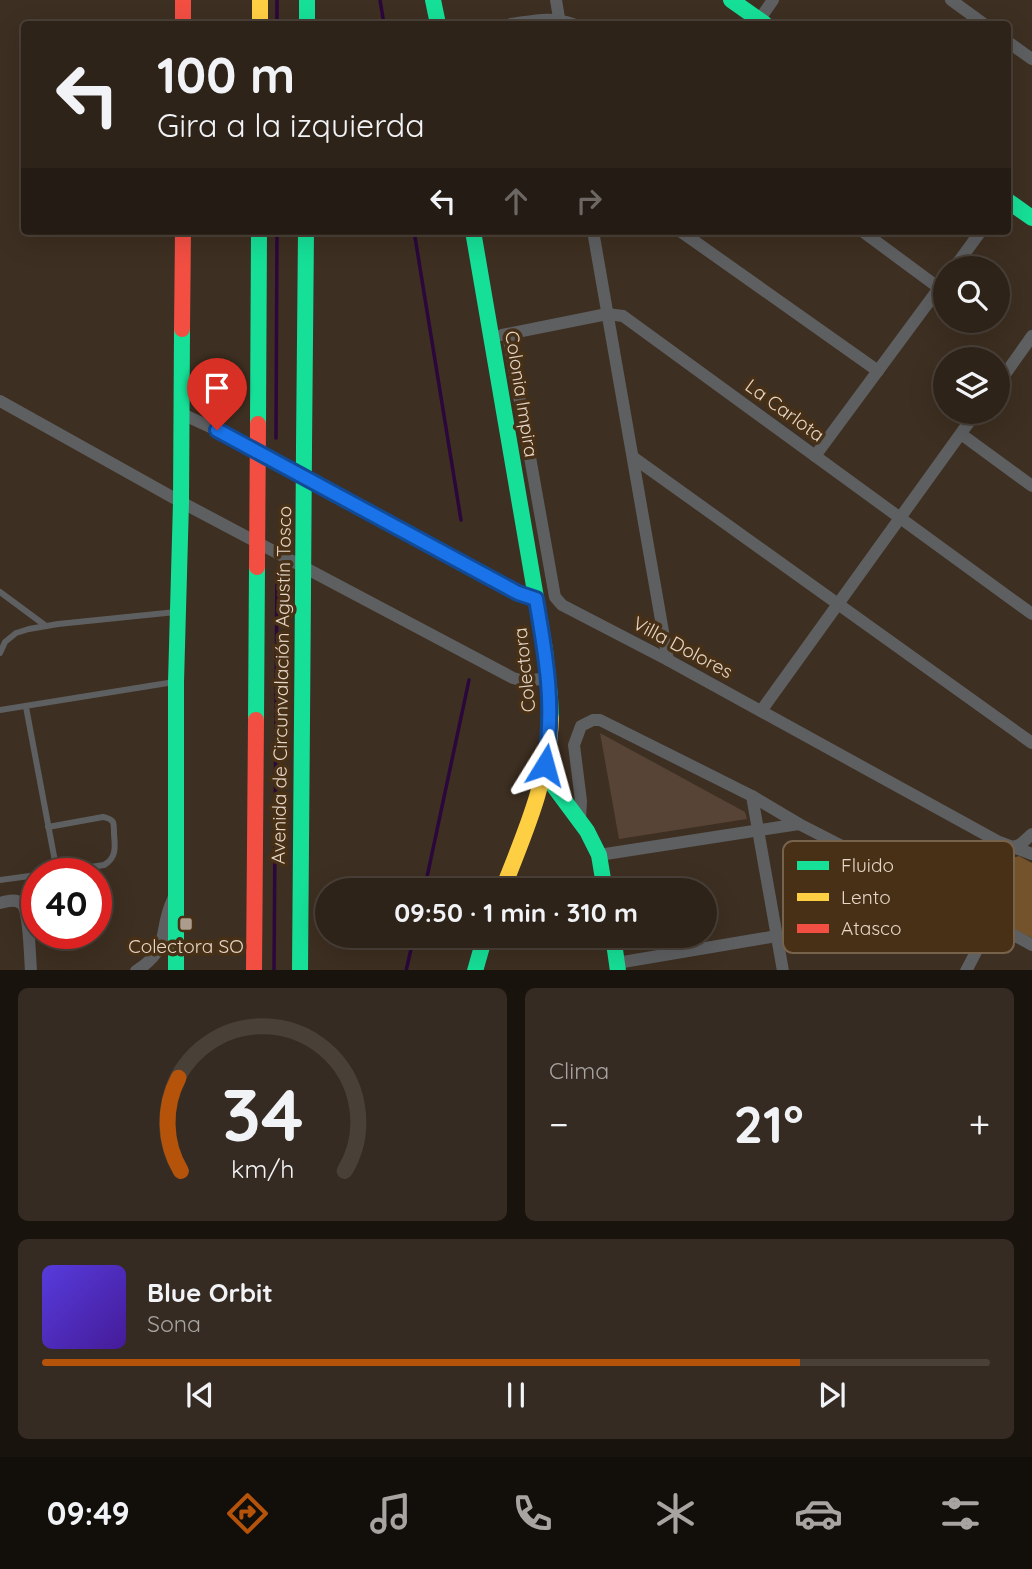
<!DOCTYPE html>
<html lang="es">
<meta charset="utf-8">
<style>
:root{--surface:#2e2319;--page:#362b22;--text:#f1f3f6;--muted:#a7a4a2;--line:#494038;--accent:#b45309}
body{margin:0;font-family:Quicksand,sans-serif;background:var(--page);color:var(--text);height:100vh;display:flex;flex-direction:column;font-size:26px;white-space:nowrap}
*{box-sizing:border-box;margin:0}
p{font-size:23px;color:var(--muted)}
.icon{flex:none;width:38px;height:38px;fill:none;stroke:currentColor;stroke-width:2;stroke-linecap:round;stroke-linejoin:round}
.map{position:relative;height:970px;overflow:hidden}
.panel{display:flex;flex-direction:column;gap:18px;padding:18px;background:#19130e;flex:1}
.panel>*{flex:none}
.top-card{position:absolute;left:21px;top:21px;width:990px;height:214px;border-radius:7px;box-shadow:0 7px 28px #0002,0 0 0 2px var(--line);background:#2e2319;color:var(--text);overflow:hidden}
.fabs{position:absolute;left:933px;top:256px;display:grid;gap:14px}
.fabs a{display:grid;place-items:center;width:77px;height:77px;border-radius:50%;background:var(--surface);box-shadow:0 7px 28px #0002,0 0 0 2px var(--line);font-size:35px}
.speed{position:absolute;left:21px;top:858px;display:flex;gap:14px;font-size:35px;font-weight:700;text-align:center}
.speed>*{display:grid;place-content:center;width:91px;height:91px;border-radius:50%;background:var(--surface);box-shadow:0 7px 28px #0002,0 0 0 2px var(--line);line-height:1}
.speed .limit{border:10px solid #d22;background:#fff;color:#111}
.pin{position:absolute;display:grid;place-items:center;width:60px;height:60px;color:#fff;margin:-72px -30px;border-radius:50% 50% 50% 0;rotate:-45deg;box-shadow:0 0 7px #0007}
.pin .icon{rotate:45deg}
.me{position:absolute;width:77px;margin:-38px;rotate:8deg;stroke-linejoin:round;filter:drop-shadow(0 0 5px #0008)}
.turn{display:flex;align-items:center;gap:24px;height:147px;padding:0 21px;font-size:32px}
.turn .icon{width:91px;height:91px;stroke-width:2.5}
.turn b{display:block;font-size:49px;line-height:60px}
.lanes{display:flex;align-items:center;height:66px;padding:0 21px;background:#0003;justify-content:center;gap:35px;direction:ltr}
.lanes .off{opacity:.35}
.big{font-size:52px;font-weight:700;line-height:1.1}
.panel .card{flex:1;display:flex;flex-direction:column;justify-content:center;gap:10px;min-width:0;padding:0 24px;border-radius:10px;background:var(--page)}
.panel .dial{align-items:center;gap:0}
.dial svg{height:182px;overflow:visible;fill:none;stroke:var(--line);stroke-width:7;stroke-linecap:round;text-anchor:middle}
.dial text{fill:var(--text);stroke:none}
.song{display:flex;align-items:center;gap:21px}
.cover{width:84px;height:84px;border-radius:10px;background:linear-gradient(135deg,hsl(250 70% 55%),hsl(260 70% 35%))}
.played{height:7px;border-radius:4px;background:linear-gradient(90deg,var(--accent) 80%,var(--line) 80%)}
.keys{display:flex;justify-content:space-around;direction:ltr}
.heat{display:flex;justify-content:space-between;align-items:center;font-size:38px;direction:ltr}
.panel .tiles{flex:1;display:grid;gap:18px;grid-template-columns:1fr 1fr}
.card:last-child{grid-column:span 2}
.trip{position:absolute;left:315px;top:878px;width:402px;height:70px;border-radius:35px;background:var(--surface);box-shadow:0 7px 28px #0002,0 0 0 2px var(--line);font-weight:700;line-height:70px;text-align:center}
.dock{display:flex;height:112px;justify-content:space-around;align-items:center;background:#120e0a;color:var(--muted)}
.dock .icon{width:49px;height:49px}
.dock .current{color:var(--accent)}
.dock b{font-size:32px;color:var(--text)}
.map>svg:first-child{display:block}
.green{fill:#73522c}
.lines{fill:none;stroke-linecap:round;stroke-linejoin:round}
.stream{stroke:#2b073c;stroke-width:3.5}
.building{fill:#574436}
.lane{stroke:#5e5f61;stroke-width:6}
.street{stroke:#5e5f61;stroke-width:12}
.fast{stroke:#16e098;stroke-width:16}
.slow{stroke:#ffcf43;stroke-width:16}
.jam{stroke:#f24e42;stroke-width:16}
.fast-bridge{stroke:#16e098;stroke-width:16}
.jam-bridge{stroke:#f24e42;stroke-width:16}
.route-casing{stroke:#114b97;stroke-width:18}
.route{stroke:#1a73e8;stroke-width:12}
.poi-dot{fill:#ab9c8e;stroke:#483016;stroke-width:2.5}
.labels{text-anchor:middle;dominant-baseline:central;stroke-width:7;stroke-linejoin:round;paint-order:stroke}
.street-label{font-size:19px;fill:#e6d7c8;stroke:#483016}
.poi-label{font-size:19px;fill:#e6d7c8;stroke:#483016}
.key{fill:#483016;stroke:#77624b;stroke-width:2}
.key-label{font-size:19px;fill:#e6d7c8}
</style>
<div class="map">
<svg width="1032" height="971" viewBox="0 0 1032 971">
<rect width="100%" height="100%" fill="#3d2f21"/>
<!-- green -->
<path class="green" d="M 1019,856 L 1032,863 L 1032,938 L 979,913 L 988,885 L 1000,862 Z"/>
<g class="lines">
<!-- stream -->
<g class="stream">
<path d="M 380,0 L 384,24"/>
<path d="M 277,24 L 277,0"/>
<path d="M 414,231 L 461,520"/>
<path d="M 276,438 L 277,231"/>
<path d="M 424,891 L 469,680"/>
<path d="M 274,971 L 277,574"/>
<path d="M 406,971 L 414,936"/>
</g>
</g>
<!-- building -->
<path class="building" d="M 600,733 L 745,812 L 747,819 L 619,839 Z"/>
<g class="lines">
<!-- lane -->
<g class="lane">
<path d="M 0,592 L 46,626"/>
<path d="M 0,653 L 5,642 L 16,633 L 29,629 L 58,624 L 176,612"/>
<path d="M 26,707 L 57,872"/>
<path d="M 0,710 L 174,682"/>
<path d="M 48,827 L 103,817 C 107,818 110,818 113,822 C 114,825 114,831 114,834 C 115,846 117,858 104,865 L 51,873"/>
<path d="M 0,880 L 37,875"/>
</g>
<!-- street -->
<g class="street">
<path d="M 556,0 L 560,24"/>
<path d="M 951,0 L 984,24"/>
<path d="M 759,20 L 773,0"/>
<path d="M 511,24 C 533,21 552,16 573,24"/>
<path d="M 1008,42 L 1032,59"/>
<path d="M 593,231 L 668,660"/>
<path d="M 680,231 L 878,371"/>
<path d="M 862,231 L 939,288"/>
<path d="M 954,268 L 981,231"/>
<path d="M 508,334 L 555,597 L 562,605 L 668,660 L 999,842 L 1032,854"/>
<path d="M 502,335 L 607,314 L 623,316 L 1032,614"/>
<path d="M 998,384 L 1032,336"/>
<path d="M 0,401 L 181,502 L 513,678 L 524,681 L 549,678"/>
<path d="M 182,414 L 217,430 L 518,593 L 536,599"/>
<path d="M 961,434 L 1032,486"/>
<path d="M 815,456 L 945,280"/>
<path d="M 634,458 L 1032,743"/>
<path d="M 761,711 L 977,411"/>
<path d="M 752,796 L 783,971"/>
<path d="M 580,820 L 581,801 L 574,745 L 581,726 L 593,720 L 600,720 L 752,796 L 799,824 L 979,916 L 1032,945"/>
<path d="M 599,855 L 799,824"/>
<path d="M 0,903 C 7,901 16,898 22,904 C 29,911 30,958 31,971"/>
<path d="M 617,963 L 777,936"/>
<path d="M 136,971 C 173,947 157,932 173,899"/>
<path d="M 966,971 L 977,950 L 980,932 L 978,898 L 993,862 L 1004,851 L 1021,844 L 1032,834"/>
</g>
<!-- fast -->
<g class="fast">
<path d="M 307,0 L 307,24"/>
<path d="M 433,0 L 438,24"/>
<path d="M 731,0 L 765,24"/>
<path d="M 1008,201 L 1032,218"/>
<path d="M 473,231 L 545,650 L 550,697 L 551,718"/>
<path d="M 258,424 L 259,231"/>
<path d="M 304,448 L 306,231"/>
<path d="M 256,720 L 257,567"/>
<path d="M 544,773 L 587,831 L 599,855 L 605,891"/>
<path d="M 613,936 L 618,971"/>
<path d="M 176,971 L 176,682 L 181,502 L 182,329"/>
<path d="M 300,971 L 303,592"/>
<path d="M 475,971 L 485,936"/>
</g>
<!-- slow -->
<g class="slow">
<path d="M 260,0 L 260,24"/>
<path d="M 502,891 C 524,835 549,779 551,718"/>
</g>
<!-- jam -->
<g class="jam">
<path d="M 183,0 L 183,24"/>
<path d="M 182,329 L 183,231"/>
<path d="M 254,971 L 256,720"/>
</g>
<!-- fast-bridge -->
<path class="fast-bridge" d="M 303,592 L 304,448"/>
<!-- jam-bridge -->
<path class="jam-bridge" d="M 257,567 L 258,424"/>
</g>
<g class="lines">
<!-- route casing -->
<g class="route-casing">
<path id="route" d="M 217,430 L 518,593 L 536,599 C 546,656 555,707 545,765"/>
</g>
<!-- route -->
<use href="#route" class="route"/>
</g>
<!-- markers -->
<rect class="poi-dot" x="179" y="917" width="14" height="14" rx="3.5"/>
<g class="labels">
<!-- street labels -->
<g class="street-label">
<text transform="translate(522 394) rotate(81)">Colonia Impira</text>
<text transform="translate(785 410) rotate(36)">La Carlota</text>
<text transform="translate(683 647) rotate(28)">Villa Dolores</text>
<text transform="translate(524 670) rotate(-96)">Colectora</text>
<text transform="translate(281 685) rotate(-89)">Avenida de Circunvalación Agustín Tosco</text>
</g>
<!-- poi labels -->
<g class="poi-label">
<text x="186" y="946">Colectora SO</text>
</g>
</g>
<!-- legend -->
<rect x="783" y="841" width="231" height="112" rx="10" class="key"/>
<rect x="797" y="861" width="32" height="9" fill="#16e098"/>
<rect x="797" y="893" width="32" height="8" fill="#ffcf43"/>
<rect x="797" y="924" width="32" height="9" fill="#f24e42"/>
<g class="key-label">
<text x="841" y="872">Fluido</text>
<text x="841" y="904">Lento</text>
<text x="841" y="935">Atasco</text>
</g>
</svg>
<div class="fabs">
<a><svg class="icon" aria-label="search" viewBox="0 0 24 24"><circle cx="10" cy="10" r="6"/><path d="M15 15l6 6"/></svg></a>
<a><svg class="icon" aria-label="layers" viewBox="0 0 24 24"><path d="M12 4l9 5-9 5-9-5zM3 14l9 5 9-5"/></svg></a>
</div>
<div class="speed"><div class="limit">40</div></div>
<div class="pin" style="left:217px;top:430px;background:#d93025"><svg class="icon" aria-label="arrive" viewBox="0 0 24 24"><path d="M6 21V4h12l-3 4 3 4H6"/></svg></div>
<svg class="me" style="left:545px;top:765px" viewBox="-20 -20 40 40"><path d="M0-17L14 15 0 8-14 15z" fill="#1a73e8" stroke="#fff" stroke-width="4"/></svg>
<div class="trip">09:50 · 1 min · 310 m</div>
<div class="top-card">
<div class="turn"><svg class="icon" aria-label="left" viewBox="0 0 24 24"><path d="M17 20v-9H6M10 6l-5 5 5 5"/></svg><div><b>100 m</b>Gira a la izquierda</div></div>
<div class="lanes"><svg class="icon" aria-label="left" viewBox="0 0 24 24"><path d="M17 20v-9H6M10 6l-5 5 5 5"/></svg><svg class="icon off" aria-label="ahead" viewBox="0 0 24 24"><path d="M12 20V5M6 11l6-6 6 6"/></svg><svg class="icon off" aria-label="right" viewBox="0 0 24 24"><path d="M7 20v-9h11M14 6l5 5-5 5"/></svg></div>
</div>
</div>
<section class="panel">
<div class="tiles">
<div class="card dial"><svg viewBox="0 0 100 80">
<path d="M14 69A42 42 0 1 1 86 69"/>
<path d="M14 69A42 42 0 0 1 13 28" stroke="#b45309"/>
<text x="50" y="56" font-size="32" font-weight="700">34</text>
<text x="50" y="72" font-size="11">km/h</text>
</svg></div>
<div class="card"><p>Clima</p>
<div class="heat"><a>−</a><b class="big">21°</b><a>+</a></div>
</div>
<div class="card">
<div class="song"><i class="cover"></i><div><b>Blue Orbit</b><p>Sona</p></div></div>
<div class="played"></div>
<div class="keys"><svg class="icon" aria-label="previous" viewBox="0 0 24 24"><path d="M18 5L8 12l10 7zM5 5v14"/></svg><svg class="icon" aria-label="pause" viewBox="0 0 24 24"><path d="M8 5v14M16 5v14"/></svg><svg class="icon" aria-label="next" viewBox="0 0 24 24"><path d="M6 5l10 7-10 7zM19 5v14"/></svg></div>
</div>
</div>
</section>
<nav class="dock">
<b>09:49</b>
<svg class="icon current" aria-label="directions" viewBox="0 0 24 24"><path d="M12 3l9 9-9 9-9-9zM9 14v-3h6M13 9l2 2-2 2"/></svg>
<svg class="icon" aria-label="music" viewBox="0 0 24 24"><path d="M9 18V5l10-2v13"/><circle cx="6" cy="18" r="3"/><circle cx="16" cy="16" r="3"/></svg>
<svg class="icon" aria-label="phone" viewBox="0 0 24 24"><path d="M5 4h4l2 5-3 2q2 4 5 5l2-3 5 2v4C11 20 4 13 5 4z"/></svg>
<svg class="icon" aria-label="climate" viewBox="0 0 24 24"><path d="M12 3v18M4 7l16 10M4 17L20 7"/></svg>
<svg class="icon" aria-label="car" viewBox="0 0 24 24"><path d="M5 17H2v-5l4-1 3-4h7l3 4 3 1v5h-3M9 17h6M6 11h13"/><circle cx="7" cy="17" r="2"/><circle cx="17" cy="17" r="2"/></svg>
<svg class="icon" aria-label="filters" viewBox="0 0 24 24"><path d="M4 7h16M4 17h16"/><circle cx="9" cy="7" r="2"/><circle cx="15" cy="17" r="2"/></svg>
</nav>
